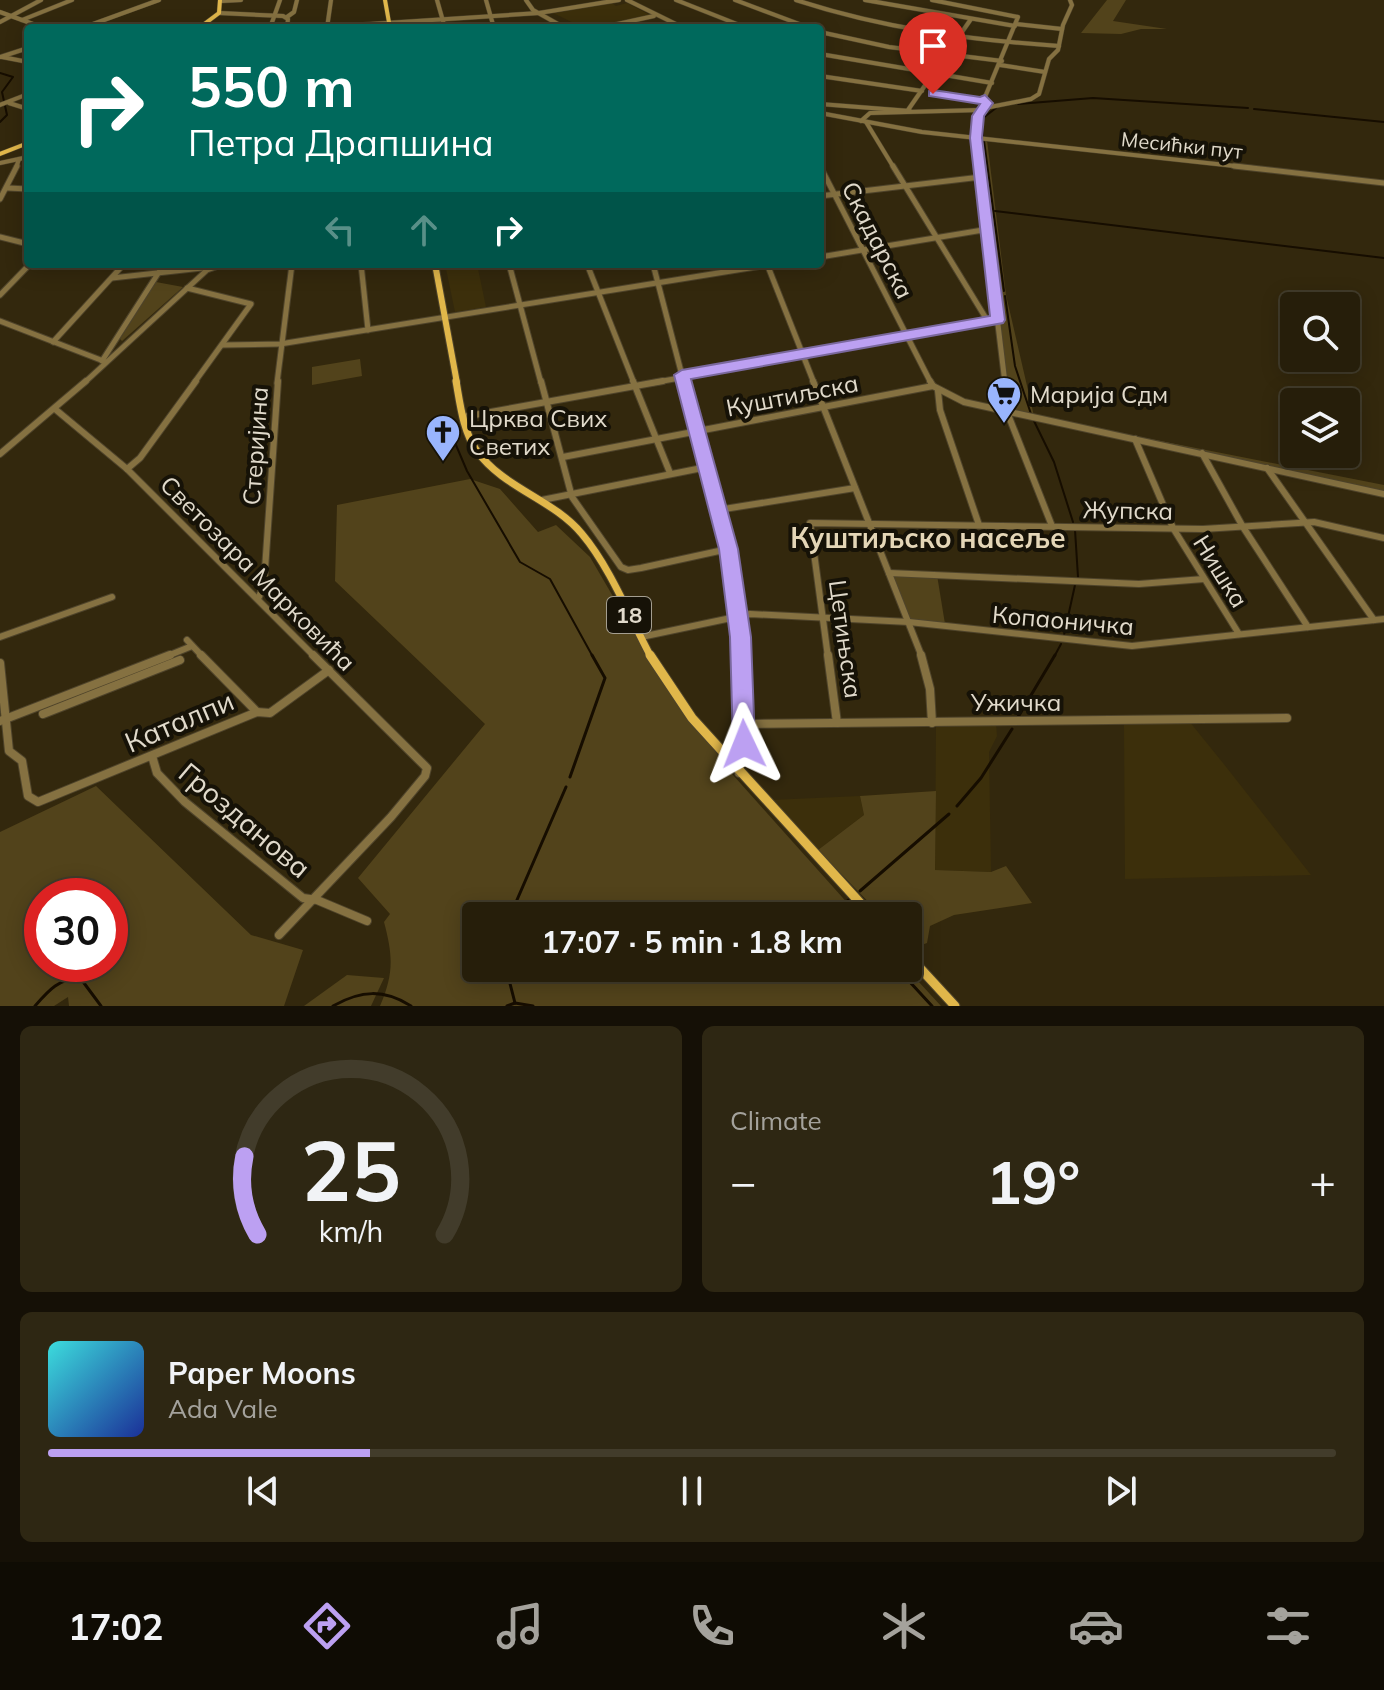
<!DOCTYPE html>
<meta charset="utf-8">
<style>
:root{--surface:#261e0a;--page:#2e2713;--text:#f1f3f6;--muted:#a4a29c;--line:#423c2b;--accent:#bca0f2}
body{margin:0;font-family:Mulish,sans-serif;background:var(--page);color:var(--text);height:100vh;display:flex;flex-direction:column;font-size:30px;white-space:nowrap}
*{box-sizing:border-box;margin:0}
p{font-size:26px;color:var(--muted)}
.icon{flex:none;width:44px;height:44px;fill:none;stroke:currentColor;stroke-width:2;stroke-linecap:round;stroke-linejoin:round}
.map{position:relative;height:1006px;overflow:hidden}
.details{display:flex;flex-direction:column;gap:20px;padding:20px;background:#151006;flex:1}
.details>*{flex:none}
.banner{position:absolute;left:24px;top:24px;width:800px;height:244px;border-radius:8px;box-shadow:0 4px 20px #0003,0 0 0 2px var(--line);background:#00695c;color:#fff;overflow:hidden}
.buttons{position:absolute;left:1280px;top:292px;display:grid;gap:16px}
.buttons a{display:grid;place-items:center;width:80px;height:80px;border-radius:8px;background:var(--surface);box-shadow:0 4px 20px #0003,0 0 0 2px var(--line);font-size:40px}
.speed{position:absolute;left:24px;top:878px;display:flex;gap:16px;font-size:40px;font-weight:700;text-align:center}
.speed>*{display:grid;place-content:center;width:104px;height:104px;border-radius:50%;background:var(--surface);box-shadow:0 4px 20px #0003,0 0 0 2px var(--line);line-height:1}
.speed .limit{border:12px solid #d22;background:#fff;color:#111}
.pin{position:absolute;display:grid;place-items:center;width:68px;height:68px;color:#fff;margin:-82px -34px;border-radius:50% 50% 50% 0;rotate:-45deg;box-shadow:0 0 8px #0007}
.pin .icon{rotate:45deg}
.me{position:absolute;width:88px;margin:-44px;rotate:358deg;stroke-linejoin:round;filter:drop-shadow(0 0 6px #0008)}
.turn{display:flex;align-items:center;gap:28px;height:168px;padding:0 32px;font-size:36px}
.turn .icon{width:104px;height:104px;stroke-width:2.5}
.turn b{display:block;font-size:56px;line-height:68px}
.lanes{display:flex;align-items:center;height:76px;padding:0 32px;background:#0003;justify-content:center;gap:40px;direction:ltr}
.lanes .off{opacity:.35}
.big{font-size:60px;font-weight:700;line-height:1.1}
.details .card{flex:1;display:flex;flex-direction:column;justify-content:center;gap:12px;min-width:0;padding:0 28px;border-radius:12px;background:var(--page)}
.details .dial{align-items:center;gap:0}
.dial svg{height:208px;overflow:visible;fill:none;stroke:var(--line);stroke-width:7;stroke-linecap:round;text-anchor:middle}
.dial text{fill:var(--text);stroke:none}
.song{display:flex;align-items:center;gap:24px}
.cover{width:96px;height:96px;border-radius:12px;background:linear-gradient(135deg,hsl(180 70% 55%),hsl(230 70% 35%))}
.played{height:8px;border-radius:4px;background:linear-gradient(90deg,var(--accent) 25%,var(--line) 25%)}
.keys{display:flex;justify-content:space-around;direction:ltr}
.heat{display:flex;justify-content:space-between;align-items:center;font-size:44px;direction:ltr}
.details .tiles{flex:1;display:grid;gap:20px;grid-template-columns:1fr 1fr}
.card:last-child{grid-column:span 2}
.trip{position:absolute;left:462px;top:902px;width:460px;height:80px;border-radius:8px;background:var(--surface);box-shadow:0 4px 20px #0003,0 0 0 2px var(--line);font-weight:700;line-height:80px;text-align:center}
.dock{display:flex;height:128px;justify-content:space-around;align-items:center;background:#0f0c04;color:var(--muted)}
.dock .icon{width:56px;height:56px}
.dock .on{color:var(--accent)}
.dock b{font-size:36px;color:var(--text)}
.map>svg:first-child{display:block}
.built{fill:#3c2f0b}
.green{fill:#52431b;fill-rule:evenodd}
.lines{fill:none;stroke-linecap:round;stroke-linejoin:round}
.stream-far1{stroke:#160d00;stroke-width:2}
.stream{stroke:#160d00;stroke-width:3}
.minor-far3-casing{stroke:#4f442b;stroke-width:5}
.minor-far2-casing{stroke:#4f442b;stroke-width:7}
.minor-far1-casing{stroke:#4f442b;stroke-width:8}
.minor-casing{stroke:#4f442b;stroke-width:10}
.major-far3-casing{stroke:#4f442b;stroke-width:5}
.major-far2-casing{stroke:#4f442b;stroke-width:8}
.major-far1-casing{stroke:#4f442b;stroke-width:9}
.major-casing{stroke:#4f442b;stroke-width:11}
.minor-far3{stroke:#857141;stroke-width:4}
.minor-far2{stroke:#857141;stroke-width:5}
.minor-far1{stroke:#857141;stroke-width:6}
.minor{stroke:#857141;stroke-width:8}
.major-far3{stroke:#e1b74a;stroke-width:4}
.major-far2{stroke:#e1b74a;stroke-width:6}
.major-far1{stroke:#e1b74a;stroke-width:7}
.major{stroke:#e1b74a;stroke-width:9}
.route{fill:#bca0f2;stroke:#7a689d;stroke-width:2}
.labels{text-anchor:middle;dominant-baseline:central;stroke-width:8;stroke-linejoin:round;paint-order:stroke}
.far-street-label{font-size:20px;fill:#e1dacb;stroke:#161207}
.shield{fill:#161207;stroke:#a49e90;stroke-width:2}
.shield-label{font-size:22px;font-weight:bold;fill:#e1dacb}
.street-label{font-size:24px;fill:#e1dacb;stroke:#161207}
.poi-label{font-size:24px;fill:#e1dacb;stroke:#161207;text-anchor:start}
.quarter-label{font-size:28px;font-weight:bold;fill:#e4d6b7;stroke:#161207}
.near-street-label{font-size:28px;fill:#e1dacb;stroke:#161207}
</style>
<div class="map">
<svg width="1384" height="1006" viewBox="0 0 1384 1006">
<rect width="100%" height="100%" fill="#33280d"/>
<!-- built -->
<g class="built">
<path d="M 612,3 L 616,6 L 627,3 L 652,16 L 584,28 L 553,13 Z"/>
<path d="M 445,264 L 477,264 L 486,307 L 455,312 Z"/>
<path d="M 1189,721 L 1223,763 L 1311,875 L 1125,879 L 1124,723 Z"/>
<path d="M 996,723 L 997,736 L 989,752 L 991,872 L 935,870 L 936,726 Z"/>
<path d="M 860,796 L 864,815 L 818,850 L 771,800 Z"/>
</g>
<!-- green -->
<g class="green">
<path d="M 1107,0 L 1126,0 L 1113,21 L 1167,29 L 1141,29 L 1121,34 L 1081,33 Z"/>
<path d="M 977,139 L 987,140 L 1006,295 L 1034,416 L 1384,485 L 1384,493 L 1009,412 Z"/>
<path d="M 156,282 L 183,287 L 122,341 L 120,339 Z"/>
<path d="M 360,359 L 362,376 L 312,385 L 312,367 Z"/>
<path d="M 470,479 L 500,489 L 538,532 L 556,525 L 590,557 L 660,677 L 733,775 L 859,916 L 476,916 L 476,968 L 906,968 L 941,1006 L 380,1006 C 394,973 393,956 384,922 L 390,914 L 358,878 L 485,724 L 335,581 L 337,505 Z"/>
<path d="M 937,575 L 945,624 L 910,619 L 893,576 Z"/>
<path d="M 96,786 L 251,935 L 303,950 L 284,1006 L 69,1006 L 68,997 L 54,1006 L 0,1006 L 0,832 ZM 42,896 L 110,896 L 110,964 L 42,964 Z"/>
<path d="M 936,791 L 935,870 L 991,872 L 1006,866 L 1032,903 L 954,915 L 930,926 L 927,943 L 913,948 L 908,943 L 908,916 L 882,916 L 818,850 L 864,815 L 860,796 Z"/>
<path d="M 347,975 L 384,978 L 371,1006 L 304,1006 Z"/>
</g>
<g class="lines">
<!-- stream-far1 -->
<g class="stream-far1">
<path d="M 0,73 L 13,77 L 2,92 L 7,115 L 0,122"/>
<path d="M 1018,104 L 1093,98 L 1248,108"/>
<path d="M 1254,109 L 1384,122"/>
<path d="M 983,137 L 983,118 L 996,108"/>
<path d="M 984,141 L 1004,291"/>
<path d="M 995,211 L 1384,258"/>
<path d="M 1005,296 L 1015,366 L 1031,414"/>
<path d="M 1034,421 L 1054,462 L 1073,522"/>
<path d="M 453,438 L 467,471 L 520,562 L 550,579 L 593,657"/>
<path d="M 1075,530 L 1078,577"/>
<path d="M 1064,635 L 1075,585"/>
<path d="M 1054,657 L 1061,644"/>
</g>
<!-- stream -->
<g class="stream">
<path d="M 1018,717 L 1055,655"/>
<path d="M 570,777 L 605,678 L 592,655"/>
<path d="M 957,806 L 981,778 L 1012,729"/>
<path d="M 860,891 L 949,814"/>
<path d="M 850,899 L 841,906 L 850,916"/>
<path d="M 510,916 L 566,787"/>
<path d="M 506,968 L 515,1003"/>
<path d="M 897,968 L 932,1006"/>
<path d="M 35,1006 C 48,991 60,977 81,979 L 101,1006"/>
<path d="M 333,1006 C 361,990 384,989 411,1006"/>
<path d="M 507,1006 L 515,1003 L 533,1006"/>
</g>
<!-- minor-far3 casing -->
<g class="minor-far3-casing">
<g id="minor-far3">
<path d="M 437,0 L 445,28"/>
<path d="M 486,0 L 494,28"/>
<path d="M 526,0 L 533,10 L 565,28"/>
<path d="M 627,0 L 684,28"/>
<path d="M 676,0 L 747,28"/>
<path d="M 735,0 L 810,28"/>
<path d="M 796,0 C 882,28 969,40 1059,46"/>
<path d="M 865,0 L 1015,26"/>
<path d="M 932,0 L 1018,17 L 978,114 L 976,138 L 980,168"/>
<path d="M 221,1 L 241,0"/>
<path d="M 0,12 L 44,28"/>
<path d="M 219,13 L 283,16 L 288,19 L 287,28"/>
<path d="M 287,17 L 294,12 L 297,0"/>
<path d="M 22,20 L 72,0"/>
<path d="M 0,22 L 41,0"/>
<path d="M 1016,24 L 1062,29"/>
<path d="M 82,28 L 159,0"/>
<path d="M 270,28 L 280,0"/>
<path d="M 308,28 L 539,13 L 619,0"/>
<path d="M 327,28 L 331,0"/>
<path d="M 565,28 L 580,28"/>
<path d="M 599,28 L 654,16"/>
<path d="M 820,32 L 889,47 L 1002,61"/>
<path d="M 820,54 L 992,83"/>
<path d="M 0,57 L 28,48"/>
<path d="M 2,57 L 28,62"/>
<path d="M 1000,65 L 1045,72"/>
<path d="M 820,76 L 922,91"/>
<path d="M 933,94 L 983,101"/>
<path d="M 9,103 L 28,109"/>
<path d="M 820,104 L 910,111"/>
<path d="M 0,105 L 28,94"/>
<path d="M 982,106 L 985,108 L 1031,99 L 1039,94 L 1049,59 L 1058,50 L 1063,25 L 1072,5 L 1070,0"/>
<path d="M 908,110 L 971,19"/>
<path d="M 820,113 L 922,132 L 1253,168"/>
<path d="M 861,121 L 870,113 L 980,110"/>
<path d="M 866,122 L 894,168"/>
<path d="M 0,163 L 28,157"/>
<path d="M 16,168 L 19,159"/>
</g>
</g>
<!-- minor-far2 casing -->
<g class="minor-far2-casing">
<g id="minor-far2">
<path d="M 820,166 L 931,383"/>
<path d="M 893,166 L 987,320"/>
<path d="M 979,166 L 1005,383"/>
<path d="M 1234,166 L 1384,183"/>
<path d="M 8,188 L 28,189"/>
<path d="M 820,196 L 981,177"/>
<path d="M 0,199 L 17,166"/>
<path d="M 0,237 L 28,244"/>
<path d="M 820,257 L 989,229"/>
<path d="M 361,264 L 368,330"/>
<path d="M 509,264 L 541,383"/>
<path d="M 587,264 L 634,383"/>
<path d="M 653,264 L 684,383"/>
<path d="M 767,264 L 814,383"/>
<path d="M 112,278 L 211,267"/>
<path d="M 187,288 L 251,304 L 194,383"/>
<path d="M 0,295 L 30,264"/>
<path d="M 0,321 L 106,362"/>
<path d="M 53,342 L 124,264"/>
<path d="M 223,345 L 280,344 L 774,264"/>
<path d="M 102,361 L 159,272"/>
<path d="M 84,383 L 207,270 L 224,264"/>
<path d="M 277,383 L 292,264"/>
<path d="M 652,383 L 998,320"/>
</g>
</g>
<!-- minor-far1 casing -->
<g class="minor-far1-casing">
<g id="minor-far1">
<path d="M 541,381 L 572,497 L 621,567 L 628,570 L 641,568 L 728,549"/>
<path d="M 633,381 L 670,473"/>
<path d="M 684,381 L 728,549 L 742,657"/>
<path d="M 813,381 L 922,657"/>
<path d="M 930,381 L 933,386 L 964,402 L 1384,494"/>
<path d="M 1005,381 L 1009,417 L 1052,526"/>
<path d="M 938,391 L 940,410 L 979,525"/>
<path d="M 55,409 L 127,469 L 315,657"/>
<path d="M 463,417 L 663,381"/>
<path d="M 1135,439 L 1173,528 L 1239,634"/>
<path d="M 1202,453 L 1243,527 L 1308,627"/>
<path d="M 0,454 L 86,381"/>
<path d="M 563,457 L 933,386"/>
<path d="M 1267,468 L 1374,620"/>
<path d="M 127,469 L 140,458 L 196,381"/>
<path d="M 542,500 L 707,467"/>
<path d="M 718,510 L 855,488"/>
<path d="M 889,573 L 1139,584 L 1204,579"/>
<path d="M 259,597 L 264,584 L 278,381"/>
<path d="M 0,637 L 112,597"/>
<path d="M 641,637 L 750,614 L 909,622 L 1132,646 L 1384,619"/>
<path d="M 187,640 L 203,657"/>
<path d="M 165,657 L 192,646"/>
<path d="M 828,657 L 810,523 L 1203,529 L 1314,522 L 1384,538"/>
</g>
</g>
<!-- minor casing -->
<g class="minor-casing">
<g id="minor">
<path d="M 201,655 L 257,712"/>
<path d="M 828,655 L 837,723"/>
<path d="M 921,655 L 930,689 L 932,723"/>
<path d="M 0,663 L 9,751 L 22,761 L 28,796 L 38,802 L 257,712 L 270,713 L 329,670"/>
<path d="M 43,714 L 180,660"/>
<path d="M 0,721 L 170,655"/>
<path d="M 745,724 L 1287,718"/>
<path d="M 152,756 L 157,773 L 185,802 L 303,898 L 317,900 L 367,921"/>
<path d="M 739,773 L 745,724 L 742,655"/>
<path d="M 279,935 L 391,817 L 425,776 L 427,768 L 313,655"/>
</g>
</g>
<!-- major-far3 casing -->
<g class="major-far3-casing">
<g id="major-far3">
<path d="M 385,0 L 390,28"/>
<path d="M 199,28 L 219,13 L 220,0"/>
<path d="M 0,154 L 28,143"/>
</g>
</g>
<!-- major-far2 casing -->
<g class="major-far2-casing">
<path id="major-far2" d="M 435,264 L 457,383"/>
</g>
<!-- major-far1 casing -->
<g class="major-far1-casing">
<path id="major-far1" d="M 456,381 C 460,403 463,432 477,451 C 503,488 553,499 582,534 C 610,567 630,618 651,657"/>
</g>
<!-- major casing -->
<g class="major-casing">
<g id="major">
<path d="M 650,655 L 692,718 L 872,916"/>
<path d="M 908,955 L 955,1006"/>
</g>
</g>
<!-- minor-far3 -->
<use href="#minor-far3" class="minor-far3"/>
<!-- minor-far2 -->
<use href="#minor-far2" class="minor-far2"/>
<!-- minor-far1 -->
<use href="#minor-far1" class="minor-far1"/>
<!-- minor -->
<use href="#minor" class="minor"/>
<!-- major-far3 -->
<use href="#major-far3" class="major-far3"/>
<!-- major-far2 -->
<use href="#major-far2" class="major-far2"/>
<!-- major-far1 -->
<use href="#major-far1" class="major-far1"/>
<!-- major -->
<use href="#major" class="major"/>
</g>
<!-- route -->
<path class="route" d="M 933,90 L 980,97 L 985,95 L 993,103 L 984,116 L 982,138 L 1005,320 L 1003,323 L 691,379 L 738,549 L 751,637 L 755,744 L 752,751 L 744,754 L 737,751 L 733,744 L 730,637 L 719,549 L 674,375 L 682,370 L 990,316 L 970,138 L 972,116 L 980,104 L 929,96 L 929,91 Z"/>
<!-- icons -->
<defs>
<g id="supermarket-pin" transform="scale(1.8)"><path d="M0 17L-7.5 6A9.5 9.5 0 1 1 7.5 6Z" fill="#99b5fd" stroke="#161207"/><path d="M-6-5.5h2.5l.6 2H6L4.5 2H-2.5L-4.4-4H-6ZM-1.5 3.2a1.3 1.3 0 1 0 .1 0ZM3 3.2a1.3 1.3 0 1 0 .1 0Z" fill="#111"/></g>
<g id="church-pin" transform="scale(1.8)"><path d="M0 17L-7.5 6A9.5 9.5 0 1 1 7.5 6Z" fill="#99b5fd" stroke="#161207"/><path d="M-1.2-6h2.4v3.5h3.3v2.4h-3.3V6h-2.4V-.1h-3.3v-2.4h3.3Z" fill="#111"/></g>
</defs>
<g fill-rule="evenodd">
<use href="#supermarket-pin" x="1004" y="394"/>
<use href="#church-pin" x="443" y="432"/>
</g>
<g class="labels">
<!-- far-street labels -->
<g class="far-street-label">
<text transform="translate(1182 145) rotate(6)">Месићки пут</text>
</g>
<!-- shield labels -->
<rect class="shield" x="607" y="597" width="44" height="36" rx="6"/>
<g class="shield-label">
<text x="629" y="615">18</text>
</g>
<!-- street labels -->
<g class="street-label">
<text transform="translate(878 240) rotate(63)">Скадарска</text>
<text transform="translate(792 395) rotate(-11)">Куштиљска</text>
<text transform="translate(255 446) rotate(-86)">Стеријина</text>
<text transform="translate(1128 510) rotate(1)">Жупска</text>
<text transform="translate(1221 571) rotate(58)">Нишка</text>
<text transform="translate(258 573) rotate(45)">Светозара Марковића</text>
<text transform="translate(1063 620) rotate(5)">Копаоничка</text>
<text transform="translate(846 639) rotate(82)">Цетињска</text>
<text x="1016" y="702">Ужичка</text>
</g>
<!-- poi labels -->
<g class="poi-label">
<text x="1030" y="394">Марија Сдм</text>
<text x="469" y="418">Црква Свих<tspan x="469" dy="28">Светих</tspan></text>
</g>
<!-- quarter labels -->
<g class="quarter-label">
<text x="928" y="537">Куштиљско насеље</text>
</g>
<!-- near-street labels -->
<g class="near-street-label">
<text transform="translate(179 721) rotate(-23)">Каталпи</text>
<text transform="translate(245 820) rotate(40)">Грозданова</text>
</g>
</g>
</svg>
<div class="buttons">
<a><svg class="icon" aria-label="search" viewBox="0 0 24 24"><circle cx="10" cy="10" r="6"/><path d="M15 15l6 6"/></svg></a>
<a><svg class="icon" aria-label="layers" viewBox="0 0 24 24"><path d="M12 4l9 5-9 5-9-5zM3 14l9 5 9-5"/></svg></a>
</div>
<div class="speed"><div class="limit">30</div></div>
<div class="pin" style="left:933px;top:94px;background:#d93025"><svg class="icon" aria-label="arrive" viewBox="0 0 24 24"><path d="M6 21V4h12l-3 4 3 4H6"/></svg></div>
<svg class="me" style="left:744px;top:744px" viewBox="-20 -20 40 40"><path d="M0-17L14 15 0 8-14 15z" fill="#bca0f2" stroke="#fff" stroke-width="4"/></svg>
<div class="trip">17:07 · 5 min · 1.8 km</div>
<div class="banner">
<div class="turn"><svg class="icon" aria-label="right" viewBox="0 0 24 24"><path d="M7 20v-9h11M14 6l5 5-5 5"/></svg><div><b>550 m</b>Петра Драпшина</div></div>
<div class="lanes"><svg class="icon off" aria-label="left" viewBox="0 0 24 24"><path d="M17 20v-9H6M10 6l-5 5 5 5"/></svg><svg class="icon off" aria-label="ahead" viewBox="0 0 24 24"><path d="M12 20V5M6 11l6-6 6 6"/></svg><svg class="icon" aria-label="right" viewBox="0 0 24 24"><path d="M7 20v-9h11M14 6l5 5-5 5"/></svg></div>
</div>
</div>
<section class="details">
<div class="tiles">
<div class="card dial"><svg viewBox="0 0 100 80">
<path d="M14 69A42 42 0 1 1 86 69"/>
<path d="M14 69A42 42 0 0 1 9 39" stroke="#bca0f2"/>
<text x="50" y="56" font-size="32" font-weight="700">25</text>
<text x="50" y="72" font-size="11">km/h</text>
</svg></div>
<div class="card"><p>Climate</p>
<div class="heat"><a>−</a><b class="big">19°</b><a>+</a></div>
</div>
<div class="card">
<div class="song"><i class="cover"></i><div><b>Paper Moons</b><p>Ada Vale</p></div></div>
<div class="played"></div>
<div class="keys"><svg class="icon" aria-label="previous" viewBox="0 0 24 24"><path d="M18 5L8 12l10 7zM5 5v14"/></svg><svg class="icon" aria-label="pause" viewBox="0 0 24 24"><path d="M8 5v14M16 5v14"/></svg><svg class="icon" aria-label="next" viewBox="0 0 24 24"><path d="M6 5l10 7-10 7zM19 5v14"/></svg></div>
</div>
</div>
</section>
<nav class="dock">
<b>17:02</b>
<svg class="icon on" aria-label="directions" viewBox="0 0 24 24"><path d="M12 3l9 9-9 9-9-9zM9 14v-3h6M13 9l2 2-2 2"/></svg>
<svg class="icon" aria-label="music" viewBox="0 0 24 24"><path d="M9 18V5l10-2v13"/><circle cx="6" cy="18" r="3"/><circle cx="16" cy="16" r="3"/></svg>
<svg class="icon" aria-label="phone" viewBox="0 0 24 24"><path d="M5 4h4l2 5-3 2q2 4 5 5l2-3 5 2v4C11 20 4 13 5 4z"/></svg>
<svg class="icon" aria-label="climate" viewBox="0 0 24 24"><path d="M12 3v18M4 7l16 10M4 17L20 7"/></svg>
<svg class="icon" aria-label="car" viewBox="0 0 24 24"><path d="M5 17H2v-5l4-1 3-4h7l3 4 3 1v5h-3M9 17h6M6 11h13"/><circle cx="7" cy="17" r="2"/><circle cx="17" cy="17" r="2"/></svg>
<svg class="icon" aria-label="filters" viewBox="0 0 24 24"><path d="M4 7h16M4 17h16"/><circle cx="9" cy="7" r="2"/><circle cx="15" cy="17" r="2"/></svg>
</nav>
